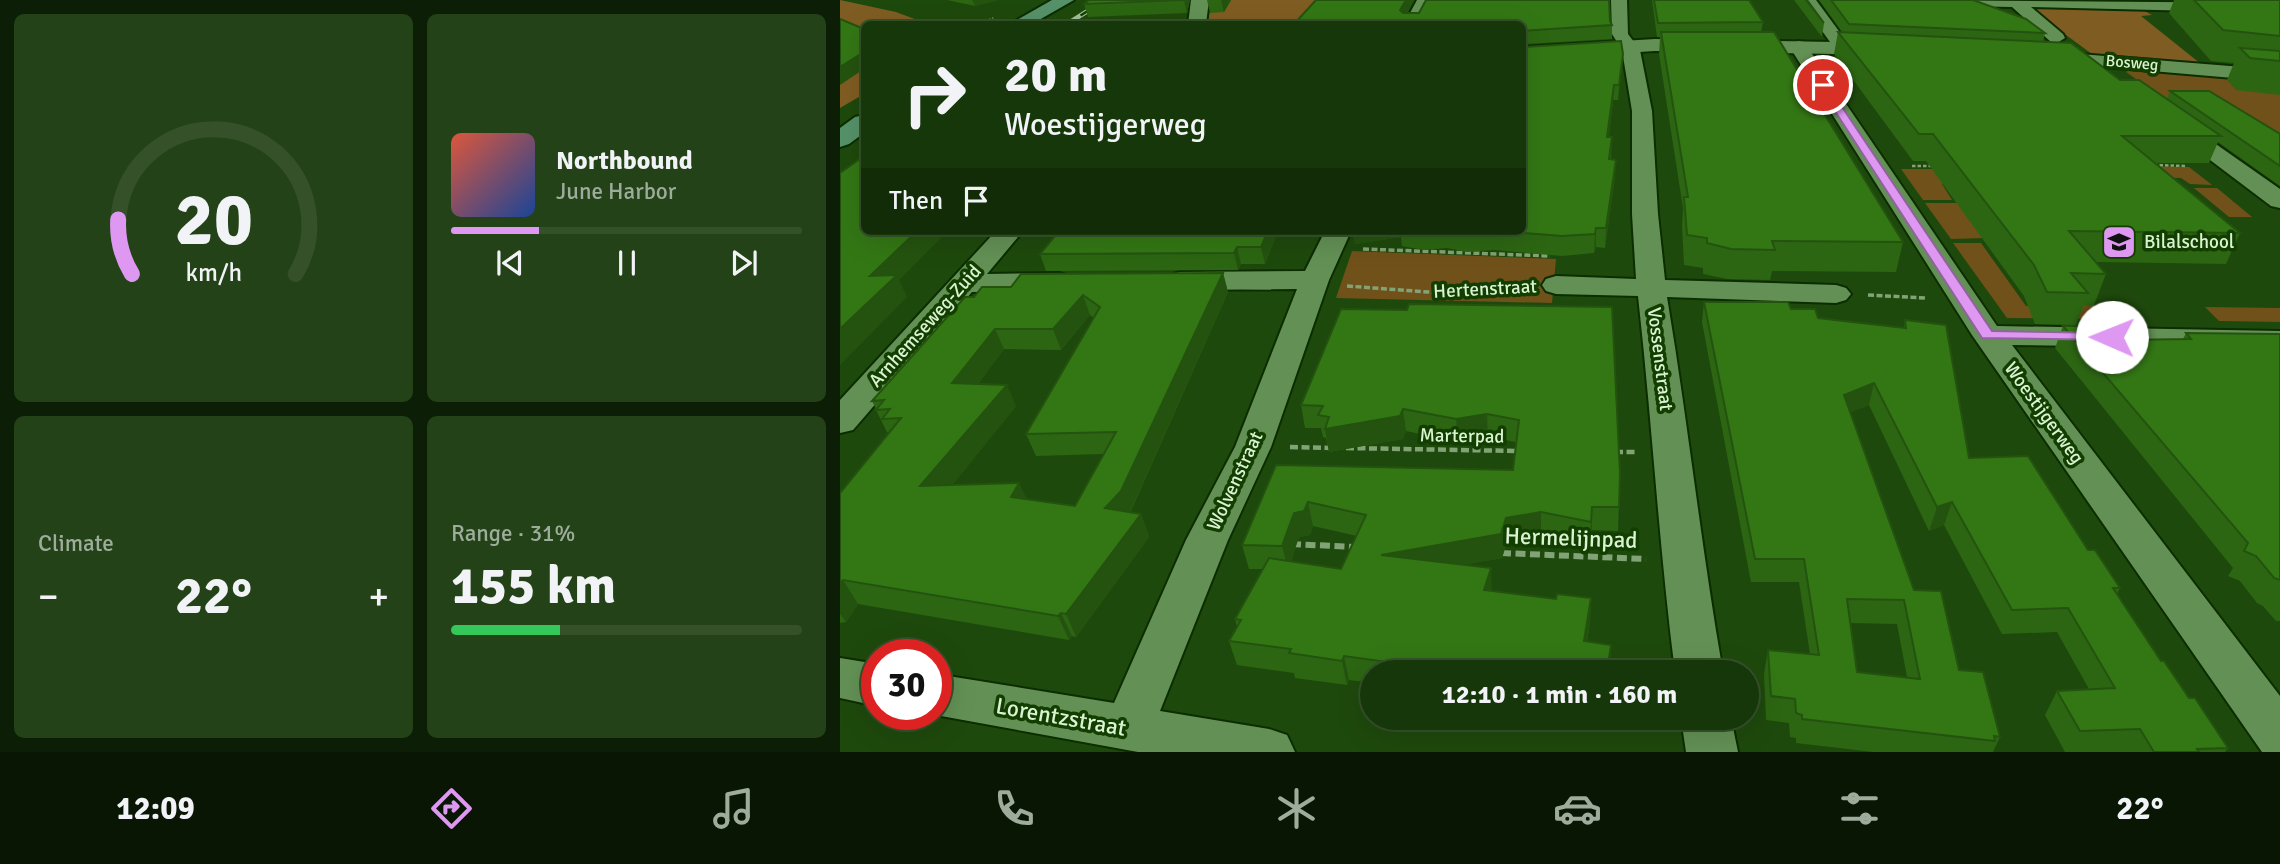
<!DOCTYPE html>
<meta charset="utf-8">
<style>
:root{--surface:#163709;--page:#234217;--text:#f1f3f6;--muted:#9eac9c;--line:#35512a;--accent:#de98f2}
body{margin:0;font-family:Signika,sans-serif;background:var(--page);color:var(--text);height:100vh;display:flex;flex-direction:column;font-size:26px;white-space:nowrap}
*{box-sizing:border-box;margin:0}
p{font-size:23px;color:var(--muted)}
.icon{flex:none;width:38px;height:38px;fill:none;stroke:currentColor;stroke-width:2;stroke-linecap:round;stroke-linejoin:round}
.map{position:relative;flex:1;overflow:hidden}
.side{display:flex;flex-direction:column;gap:14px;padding:14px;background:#0c1e05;width:840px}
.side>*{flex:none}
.hud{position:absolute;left:21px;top:21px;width:665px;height:214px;border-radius:10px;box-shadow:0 7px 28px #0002,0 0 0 2px var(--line);background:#163709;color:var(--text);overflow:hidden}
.speed{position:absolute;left:21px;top:639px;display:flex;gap:14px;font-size:35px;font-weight:700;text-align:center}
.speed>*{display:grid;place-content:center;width:91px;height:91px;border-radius:50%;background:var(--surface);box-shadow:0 7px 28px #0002,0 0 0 2px var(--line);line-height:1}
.speed .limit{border:10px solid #d22;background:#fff;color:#111}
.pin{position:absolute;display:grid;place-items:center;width:60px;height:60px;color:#fff;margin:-30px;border:4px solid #fff;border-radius:50%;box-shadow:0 2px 7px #0007}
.me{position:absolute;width:77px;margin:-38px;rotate:271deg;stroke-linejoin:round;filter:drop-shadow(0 0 5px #0008)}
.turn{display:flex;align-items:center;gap:24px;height:147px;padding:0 28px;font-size:32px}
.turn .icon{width:91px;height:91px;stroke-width:2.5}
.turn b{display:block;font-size:49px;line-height:60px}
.then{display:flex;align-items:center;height:66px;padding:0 28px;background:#0003;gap:14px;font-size:26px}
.big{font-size:52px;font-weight:700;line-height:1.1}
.side .widget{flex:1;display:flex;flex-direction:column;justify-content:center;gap:10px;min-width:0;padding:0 24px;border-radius:10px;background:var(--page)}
.side .dial{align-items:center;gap:0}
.dial svg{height:182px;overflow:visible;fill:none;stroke:var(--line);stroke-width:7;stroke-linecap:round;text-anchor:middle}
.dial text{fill:var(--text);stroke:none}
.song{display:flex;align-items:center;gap:21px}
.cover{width:84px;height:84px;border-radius:10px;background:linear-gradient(135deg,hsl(10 70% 55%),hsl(220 70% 35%))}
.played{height:7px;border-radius:4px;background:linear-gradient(90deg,var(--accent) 25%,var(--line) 25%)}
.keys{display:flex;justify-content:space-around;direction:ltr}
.heat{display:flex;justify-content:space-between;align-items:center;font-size:38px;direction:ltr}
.charge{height:10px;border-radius:5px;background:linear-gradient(90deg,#34c759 31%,var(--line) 0)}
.side .tiles{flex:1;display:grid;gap:14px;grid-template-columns:repeat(2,1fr)}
.trip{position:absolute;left:520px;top:660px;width:399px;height:70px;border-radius:35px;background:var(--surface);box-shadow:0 7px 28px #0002,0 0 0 2px var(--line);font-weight:700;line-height:70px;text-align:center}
.tabs{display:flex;height:112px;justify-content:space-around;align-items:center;background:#091604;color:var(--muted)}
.tabs .icon{width:49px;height:49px}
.tabs .on{color:var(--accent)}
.tabs b{font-size:32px;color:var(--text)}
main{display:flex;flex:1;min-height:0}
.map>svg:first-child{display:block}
.green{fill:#705119}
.forest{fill:#7f5d22}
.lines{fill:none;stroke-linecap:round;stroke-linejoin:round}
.minor-casing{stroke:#0c2d00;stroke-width:4}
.tertiary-casing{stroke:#0c2d00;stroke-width:4}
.secondary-casing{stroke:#0c2d00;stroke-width:4}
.path-far3{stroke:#82a375;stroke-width:2.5;stroke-dasharray:3.5 2;stroke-linecap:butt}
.path-far2{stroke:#82a375;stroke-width:3.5;stroke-dasharray:6 2.5;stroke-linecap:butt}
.path-far1{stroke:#82a375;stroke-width:4.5;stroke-dasharray:8 3.5;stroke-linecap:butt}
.path{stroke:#82a375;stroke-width:6;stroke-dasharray:10 4.5;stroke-linecap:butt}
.minor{fill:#639155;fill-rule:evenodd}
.tertiary{fill:#639155;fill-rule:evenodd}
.secondary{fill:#569269;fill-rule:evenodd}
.rail-casing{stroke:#a2c198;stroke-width:4.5}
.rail{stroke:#123e00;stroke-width:2.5;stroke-dasharray:8;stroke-linecap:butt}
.wall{fill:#2c6612;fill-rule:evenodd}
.shaded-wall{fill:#24530f}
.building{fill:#337715;stroke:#24530f;stroke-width:2;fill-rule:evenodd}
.route{fill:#de98f2;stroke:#90639d;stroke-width:2}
.labels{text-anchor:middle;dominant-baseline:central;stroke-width:7;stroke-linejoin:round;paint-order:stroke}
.far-street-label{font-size:16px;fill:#daf3d3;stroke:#123e00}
.poi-label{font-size:19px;fill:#daf3d3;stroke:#123e00;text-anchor:start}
.street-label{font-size:19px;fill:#daf3d3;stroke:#123e00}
.near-street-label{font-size:23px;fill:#daf3d3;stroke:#123e00}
</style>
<main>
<section class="side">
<div class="tiles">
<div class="widget dial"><svg viewBox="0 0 100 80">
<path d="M14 69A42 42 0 1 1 86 69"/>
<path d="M14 69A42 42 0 0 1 8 45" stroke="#de98f2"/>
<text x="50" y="56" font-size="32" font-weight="700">20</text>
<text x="50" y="72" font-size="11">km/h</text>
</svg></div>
<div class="widget">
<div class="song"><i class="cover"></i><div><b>Northbound</b><p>June Harbor</p></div></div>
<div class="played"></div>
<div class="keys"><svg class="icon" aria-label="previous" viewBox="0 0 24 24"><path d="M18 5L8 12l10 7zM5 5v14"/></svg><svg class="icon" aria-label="pause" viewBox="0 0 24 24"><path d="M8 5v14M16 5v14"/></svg><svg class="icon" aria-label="next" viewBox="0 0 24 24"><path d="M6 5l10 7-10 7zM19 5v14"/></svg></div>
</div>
<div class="widget"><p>Climate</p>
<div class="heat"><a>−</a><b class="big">22°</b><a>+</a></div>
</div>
<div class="widget"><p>Range · 31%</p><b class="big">155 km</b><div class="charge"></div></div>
</div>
</section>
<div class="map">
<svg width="1440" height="752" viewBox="0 0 1440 752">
<rect width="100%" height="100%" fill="#1e490c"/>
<!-- green -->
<g class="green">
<path d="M 1289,67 L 1440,80 L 1440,181 L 1286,72 Z"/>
<path d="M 1241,165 L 1349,167 L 1372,185 L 1350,184 L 1341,178 L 1194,176 L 1102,184 L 1112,200 L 1083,200 L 1061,169 L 1173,169 Z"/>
<path d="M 1354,188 L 1377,188 L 1412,217 L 1389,217 Z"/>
<path d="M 1085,203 L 1120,203 L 1145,238 L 1111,239 Z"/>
<path d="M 1113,243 L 1141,243 L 1186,306 L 1254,305 L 1266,319 L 1167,318 Z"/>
<path d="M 512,251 L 716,259 L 712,303 L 496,298 Z"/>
<path d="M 1365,307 L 1440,308 L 1440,322 L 1379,321 Z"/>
</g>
<!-- forest -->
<g class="forest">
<path d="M 0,0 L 56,12 L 88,24 L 24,24 L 24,94 L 0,108 Z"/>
<path d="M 375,0 L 484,0 L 464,24 L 367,24 L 372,1 Z"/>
<path d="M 1184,4 L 1299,8 L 1312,15 L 1301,16 L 1361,64 L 1256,57 Z"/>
</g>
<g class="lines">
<!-- minor casing -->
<g class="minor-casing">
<g id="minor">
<path d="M 577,0 L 593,0 L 580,24 L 564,24 Z"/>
<path d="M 771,0 L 787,0 L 788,34 L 800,50 L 812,111 L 818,214 L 825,280 L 996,285 L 1006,288 L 1011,294 L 1006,300 L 996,303 L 827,297 C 848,422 861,547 883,672 L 835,672 C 819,547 812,421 798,296 L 716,294 L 706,291 L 702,285 L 706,279 L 716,276 L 796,279 L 792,214 L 792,111 L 782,50 L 772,34 Z"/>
<path d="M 960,0 L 976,0 L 1004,38 L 1002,42 L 990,42 Z"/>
<path d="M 1058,0 L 1440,3 L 1440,13 L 1191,7 L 1223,34 L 1225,38 L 1217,43 L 1211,42 L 1172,7 L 1066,5 Z"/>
<path d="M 958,41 L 964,42 L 1157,326 L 1440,331 L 1440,349 L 1172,345 L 1440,696 L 1440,752 L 1422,752 L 1132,335 L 949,46 Z"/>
<path d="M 1336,119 L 1343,121 L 1440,189 L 1440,208 L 1431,206 L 1329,129 L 1325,125 L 1329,121 Z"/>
<path d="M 156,231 L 183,231 L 147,274 L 219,273 L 229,276 L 233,282 L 229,288 L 219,291 L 132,292 L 13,430 L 0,433 L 0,400 Z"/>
<path d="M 485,231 L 511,231 L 489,280 L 431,447 L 388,540 L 320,711 L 429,729 L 447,735 L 455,752 L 298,752 L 90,714 L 96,714 L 96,674 L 274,703 L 346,540 L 395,447 L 457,289 L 340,290 L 330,287 L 326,281 L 330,275 L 340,272 L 465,271 Z"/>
<path d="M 0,658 L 37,664 L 37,706 L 0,698 Z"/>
<path d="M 841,718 L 891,718 L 898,752 L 846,752 Z"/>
</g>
</g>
<!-- tertiary casing -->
<g class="tertiary-casing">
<g id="tertiary">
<path d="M 351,0 L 369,0 L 366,24 L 348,24 Z"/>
<path d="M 815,39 L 1048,43 L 1055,45 L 1058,49 L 1055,53 L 1048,55 L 815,51 L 682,59 L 682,47 Z"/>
<path d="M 1202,51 L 1440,70 L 1440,82 L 1195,61 L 1192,57 L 1195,53 Z"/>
</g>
</g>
<!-- secondary casing -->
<g class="secondary-casing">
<g id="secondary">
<path d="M 212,0 L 234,0 L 192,24 L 170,24 Z"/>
<path d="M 24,115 L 24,133 L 9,144 L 0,147 L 0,128 L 15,117 Z"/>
</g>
</g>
<!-- path-far3 -->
<g class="path-far3">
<path d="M 143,24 L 153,18"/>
<path d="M 1314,165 L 1347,166"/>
<path d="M 1072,166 L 1095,166"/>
</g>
<!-- path-far2 -->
<g class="path-far2">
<path d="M 523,249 L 710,256"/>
<path d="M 507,286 L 615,294 L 687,288"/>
<path d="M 1028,295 L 1086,298"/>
</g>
<!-- path-far1 -->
<g class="path-far1">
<path d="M 450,447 L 494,448"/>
<path d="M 506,448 L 679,451"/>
<path d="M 775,452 L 795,452"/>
</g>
<!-- path -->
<g class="path">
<path d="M 451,544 L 515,547"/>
<path d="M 661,553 L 806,559"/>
</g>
<!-- minor -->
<use href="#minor" class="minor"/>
<!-- tertiary -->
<use href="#tertiary" class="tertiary"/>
<!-- secondary -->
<use href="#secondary" class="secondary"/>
<!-- rail casing -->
<g class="rail-casing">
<path id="rail" d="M 227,24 L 265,0"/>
</g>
<!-- rail -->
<use href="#rail" class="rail"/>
</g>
<!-- wall -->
<g class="wall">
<path d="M 107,0 L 158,0 L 135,6 Z"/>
<path d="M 249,0 L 350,0 L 347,13 L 248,17 L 244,4 Z"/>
<path d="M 367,0 L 391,0 L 384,12 L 370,13 Z"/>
<path d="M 476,0 L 574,0 L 567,13 L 770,21 L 772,25 L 772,39 L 682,44 L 682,24 L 454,24 Z"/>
<path d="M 812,0 L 909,0 L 923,22 L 921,32 L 1063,242 L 1056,272 L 932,271 L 930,280 L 887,279 L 863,274 L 863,268 L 844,265 L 842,226 L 843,208 L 819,54 L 820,37 L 817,37 Z"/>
<path d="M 954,0 L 967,0 L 984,23 L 982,37 Z"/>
<path d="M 979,0 L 1133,0 L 1205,33 L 1203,42 L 1280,80 L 1327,99 L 1330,91 L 1440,134 L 1440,186 L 1378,142 L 1369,163 L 1314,163 L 1400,233 L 1386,264 L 1256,262 L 1266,274 L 1254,305 L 1244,305 L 1236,325 L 1195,324 L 1184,296 L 1086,161 L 1073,161 L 994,54 L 998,32 L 1002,32 Z"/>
<path d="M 1334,0 L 1440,0 L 1440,95 L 1396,90 L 1387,80 L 1394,63 L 1371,61 L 1329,13 Z"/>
<path d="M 782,68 L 778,100 L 773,100 L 769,137 L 772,137 L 771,159 L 775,177 L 765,248 L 756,247 L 754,253 L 722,256 L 654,250 L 627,252 L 607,248 L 584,250 L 562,246 L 561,237 L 515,244 L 513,231 L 682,231 Z"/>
<path d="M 219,231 L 438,231 L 425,264 L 401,264 L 398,270 L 206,271 L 200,254 Z"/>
<path d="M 383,273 L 388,292 L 290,513 L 301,514 L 309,537 L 236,637 L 232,636 L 229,640 L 18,604 L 6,622 L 0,623 L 0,493 L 49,433 L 47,432 L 36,410 L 36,409 L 32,401 L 134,297 L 171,287 ZM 250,315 L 254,318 L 186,434 L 196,456 L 264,454 L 235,506 L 187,499 L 112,485 L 176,406 L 138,384 L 164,349 L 221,350 Z"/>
<path d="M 864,302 L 951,309 L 978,318 L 1064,328 L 1065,320 L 1129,458 L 1248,550 L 1280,588 L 1277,594 L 1321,661 L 1388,748 L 1385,752 L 1225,752 L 1205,715 L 1217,691 L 1249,689 L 1217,632 L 1162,634 L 1104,525 L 1089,531 L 1029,405 L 1010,412 L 1074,590 L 1119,670 L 1160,737 L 1153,752 L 1033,752 L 956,743 L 956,738 L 950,737 L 949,723 L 926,720 L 924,674 L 928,650 L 970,654 L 959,582 L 911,582 L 862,322 ZM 1010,623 L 1057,624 L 1067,677 L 1017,672 Z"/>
<path d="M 501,309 L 780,474 L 778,531 L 752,530 L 750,546 L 701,535 L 667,542 L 662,558 L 622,565 L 652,591 L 716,599 L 751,598 L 750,622 L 747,642 L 770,672 L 532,672 L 532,683 L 509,680 L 507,685 L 455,678 L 454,673 L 397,665 L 389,641 L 397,627 L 395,619 L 423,569 L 409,569 L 402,545 L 436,465 L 673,470 L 676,442 L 648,437 L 618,442 L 566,431 L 563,439 L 489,452 L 486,438 L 483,437 L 481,428 L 465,428 L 461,405 ZM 473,526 L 517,536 L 501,569 L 451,561 L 459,537 L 470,535 Z"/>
<path d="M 1223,326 L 1278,340 L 1343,339 L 1346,333 L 1440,334 L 1440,621 L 1436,621 L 1423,606 L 1417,603 L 1400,581 L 1388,576 L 1393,568 L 1215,348 Z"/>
</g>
<!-- shaded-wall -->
<g class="shaded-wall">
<path d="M 132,0 L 158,0 L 135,6 Z"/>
<path d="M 344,0 L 350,0 L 347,13 Z"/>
<path d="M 381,0 L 391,0 L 384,12 Z"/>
<path d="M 566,0 L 574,0 L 562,23 L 560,10 Z"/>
<path d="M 24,52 L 24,69 L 0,85 L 0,67 Z"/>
<path d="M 783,54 L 782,68 L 778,100 L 779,85 Z"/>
<path d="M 774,85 L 773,100 L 767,154 L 767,137 Z"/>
<path d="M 776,160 L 775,177 L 765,248 L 766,228 Z"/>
<path d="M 756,228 L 756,247 L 754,253 L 755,234 Z"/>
<path d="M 77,231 L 108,231 L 59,280 L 67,297 L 0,365 L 0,329 L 30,276 Z"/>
<path d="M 428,231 L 438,231 L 425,264 L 421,247 Z"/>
<path d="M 513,231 L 560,231 L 561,237 L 515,244 Z"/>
<path d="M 397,247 L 401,264 L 398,270 L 394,253 Z"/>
<path d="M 383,273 L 388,292 L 289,514 L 265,508 Z"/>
<path d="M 243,295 L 250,315 L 221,350 L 213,329 Z"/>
<path d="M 155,329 L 164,349 L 123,404 L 112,383 Z"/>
<path d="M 1034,383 L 1029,405 L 999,417 L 1004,395 Z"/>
<path d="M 167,385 L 176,406 L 93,509 L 80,486 Z"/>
<path d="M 563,409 L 566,431 L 563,439 L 489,452 L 485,429 Z"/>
<path d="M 647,414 L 648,437 L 618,442 L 616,419 Z"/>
<path d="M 179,483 L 190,505 L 171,497 Z"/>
<path d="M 468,502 L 473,526 L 470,535 L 459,537 L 448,569 L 442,546 L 454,513 Z"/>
<path d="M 1112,502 L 1104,525 L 1089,531 L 1097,507 Z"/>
<path d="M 752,507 L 752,530 L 750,546 L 751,522 Z"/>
<path d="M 701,512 L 701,535 L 667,542 L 662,558 L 545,579 L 541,555 L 666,518 Z"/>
<path d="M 301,514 L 309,537 L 236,637 L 226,614 Z"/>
<path d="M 651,568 L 652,592 L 644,590 Z"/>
<path d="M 3,580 L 18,604 L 6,622 L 0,614 L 0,584 Z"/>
<path d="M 751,598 L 750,622 L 743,665 L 744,641 Z"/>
<path d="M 221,613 L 232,636 L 229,640 L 218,616 Z"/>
<path d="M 771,645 L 770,672 L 767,672 Z"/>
<path d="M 504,656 L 509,680 L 507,685 L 502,661 Z"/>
</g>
<!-- building -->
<g class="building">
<path d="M 249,0 L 344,0 L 244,4 Z"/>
<path d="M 476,0 L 566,0 L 560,10 L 563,13 L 579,13 L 586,0 L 769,0 L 770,21 L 772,25 L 682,31 L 682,24 L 454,24 Z"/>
<path d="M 814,0 L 909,0 L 923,22 L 818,23 Z"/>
<path d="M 966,0 L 967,0 L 984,23 Z"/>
<path d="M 991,0 L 1133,0 L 1186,19 L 1205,33 L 1009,24 Z"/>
<path d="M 1354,0 L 1440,0 L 1440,36 L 1383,30 Z"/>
<path d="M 0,19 L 24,29 L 24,52 L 0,67 Z"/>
<path d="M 821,32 L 934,32 L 1063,242 L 932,241 L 935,250 L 891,249 L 867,243 L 867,238 L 847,235 L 844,197 L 848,197 Z"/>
<path d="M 998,32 L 1231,43 L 1280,80 L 1299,80 L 1381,136 L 1282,136 L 1400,233 L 1229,231 L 1266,274 L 1231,273 L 1248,293 L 1207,292 L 1194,265 L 1093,134 L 1079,134 Z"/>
<path d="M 781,41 L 783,54 L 779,85 L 774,85 L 767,137 L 772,137 L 769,159 L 776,160 L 766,228 L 756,228 L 755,234 L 722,236 L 659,231 L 682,231 L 682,47 Z"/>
<path d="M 1400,48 L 1440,51 L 1440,61 L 1410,58 Z"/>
<path d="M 1330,91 L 1369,91 L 1440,134 L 1440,166 Z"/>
<path d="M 24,156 L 24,231 L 77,231 L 30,276 L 57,275 L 0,329 L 0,173 Z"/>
<path d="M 219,231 L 428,231 L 421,247 L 397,247 L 394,253 L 200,254 Z"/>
<path d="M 617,231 L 647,231 L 626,233 Z"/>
<path d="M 383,273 L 281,491 L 265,508 L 301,514 L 226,614 L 221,613 L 218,616 L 3,580 L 0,584 L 0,493 L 61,418 L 42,419 L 50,409 L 36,410 L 44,400 L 32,401 L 125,297 L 134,297 L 142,287 L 171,287 L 181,274 ZM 243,295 L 260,307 L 186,434 L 276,432 L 235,506 L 171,497 L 179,483 L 80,486 L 167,385 L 112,383 L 155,329 L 213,329 Z"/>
<path d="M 864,302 L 948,302 L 951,309 L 975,309 L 978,318 L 1066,328 L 1065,320 L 1106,325 L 1129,458 L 1188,456 L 1248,550 L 1255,550 L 1280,588 L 1273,588 L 1321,661 L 1324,661 L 1349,698 L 1355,698 L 1388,748 L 1357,749 L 1359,752 L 1314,752 L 1300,729 L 1240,731 L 1217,691 L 1275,688 L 1228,608 L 1172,610 L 1112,502 L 1097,507 L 1034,383 L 1004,395 L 1074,590 L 1101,591 L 1119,670 L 1143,672 L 1160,737 L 1154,736 L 1155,741 L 962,719 L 962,715 L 956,713 L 955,699 L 931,696 L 928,650 L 979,655 L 964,559 L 915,559 ZM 1007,599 L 1064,600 L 1080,679 L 1017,672 Z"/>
<path d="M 569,304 L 772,307 L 780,474 L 779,507 L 752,507 L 751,522 L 701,512 L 666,518 L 661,534 L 541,555 L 651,568 L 644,590 L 716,599 L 717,594 L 751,598 L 744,641 L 771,645 L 767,672 L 620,672 L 504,656 L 502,661 L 449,653 L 451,649 L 389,641 L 401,620 L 395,619 L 429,558 L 501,569 L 526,515 L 468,502 L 464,511 L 454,513 L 442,546 L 402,545 L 436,465 L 673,470 L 679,420 L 647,414 L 616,419 L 563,409 L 560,416 L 485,429 L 489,417 L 478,415 L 483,406 L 461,405 L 501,309 L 567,310 Z"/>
<path d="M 1223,326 L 1265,326 L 1278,340 L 1351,339 L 1346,333 L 1440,334 L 1440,580 L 1434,578 L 1416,556 L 1404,551 L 1408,543 Z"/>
</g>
<!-- route -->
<path class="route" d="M 980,83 L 986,83 L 1152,331 L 1272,333 L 1277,334 L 1280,337 L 1277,340 L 1142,338 L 978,85 Z"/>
<!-- icons -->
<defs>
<g id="school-square" transform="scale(1.75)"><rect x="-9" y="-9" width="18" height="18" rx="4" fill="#de98f2" stroke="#123e00"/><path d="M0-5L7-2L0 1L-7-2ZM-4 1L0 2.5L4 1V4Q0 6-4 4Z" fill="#111"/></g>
</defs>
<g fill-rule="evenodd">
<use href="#school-square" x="1279" y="242"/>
</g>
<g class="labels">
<!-- far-street labels -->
<g class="far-street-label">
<text transform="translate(1292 63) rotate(5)">Bosweg</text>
</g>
<!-- poi labels -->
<g class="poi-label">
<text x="1304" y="242">Bilalschool</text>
</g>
<!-- street labels -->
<g class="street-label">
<text transform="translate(645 289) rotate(-3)">Hertenstraat</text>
<text transform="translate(85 326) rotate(-48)">Arnhemseweg-Zuid</text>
<text transform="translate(820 359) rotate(83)">Vossenstraat</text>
<text transform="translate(1204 413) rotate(54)">Woestijgerweg</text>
<text transform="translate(622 436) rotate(1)">Marterpad</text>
<text transform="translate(395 481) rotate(-65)">Wolvenstraat</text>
</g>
<!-- near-street labels -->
<g class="near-street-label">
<text transform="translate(731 538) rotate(2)">Hermelijnpad</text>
<text transform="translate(221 717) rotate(10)">Lorentzstraat</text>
</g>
</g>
</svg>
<div class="speed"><div class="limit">30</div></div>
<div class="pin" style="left:983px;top:85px;background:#d93025"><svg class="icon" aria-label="arrive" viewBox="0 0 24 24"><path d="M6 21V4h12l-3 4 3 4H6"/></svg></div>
<svg class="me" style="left:1272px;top:337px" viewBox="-20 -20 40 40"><circle r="19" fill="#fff"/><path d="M0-13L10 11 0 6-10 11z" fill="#de98f2"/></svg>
<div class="trip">12:10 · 1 min · 160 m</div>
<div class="hud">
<div class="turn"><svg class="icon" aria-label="right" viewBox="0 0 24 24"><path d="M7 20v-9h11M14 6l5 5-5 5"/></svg><div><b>20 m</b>Woestijgerweg</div></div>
<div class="then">Then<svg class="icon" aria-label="arrive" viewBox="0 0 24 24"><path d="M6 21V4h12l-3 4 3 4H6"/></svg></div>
</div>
</div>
</main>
<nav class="tabs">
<b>12:09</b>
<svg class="icon on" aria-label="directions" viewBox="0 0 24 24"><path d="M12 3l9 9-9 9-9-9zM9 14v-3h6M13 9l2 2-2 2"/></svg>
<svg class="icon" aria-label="music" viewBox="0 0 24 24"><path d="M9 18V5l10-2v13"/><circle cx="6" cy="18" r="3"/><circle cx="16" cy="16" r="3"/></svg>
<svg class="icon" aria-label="phone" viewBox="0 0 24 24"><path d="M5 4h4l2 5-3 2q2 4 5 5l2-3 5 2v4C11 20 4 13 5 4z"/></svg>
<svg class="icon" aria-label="climate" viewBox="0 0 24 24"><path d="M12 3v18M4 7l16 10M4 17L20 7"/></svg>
<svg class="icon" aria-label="car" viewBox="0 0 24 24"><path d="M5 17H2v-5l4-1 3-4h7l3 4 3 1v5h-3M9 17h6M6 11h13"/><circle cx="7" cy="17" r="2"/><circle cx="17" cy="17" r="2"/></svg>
<svg class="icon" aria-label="filters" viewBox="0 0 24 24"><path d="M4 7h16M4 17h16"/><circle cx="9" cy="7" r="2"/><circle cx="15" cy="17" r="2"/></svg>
<b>22°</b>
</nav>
